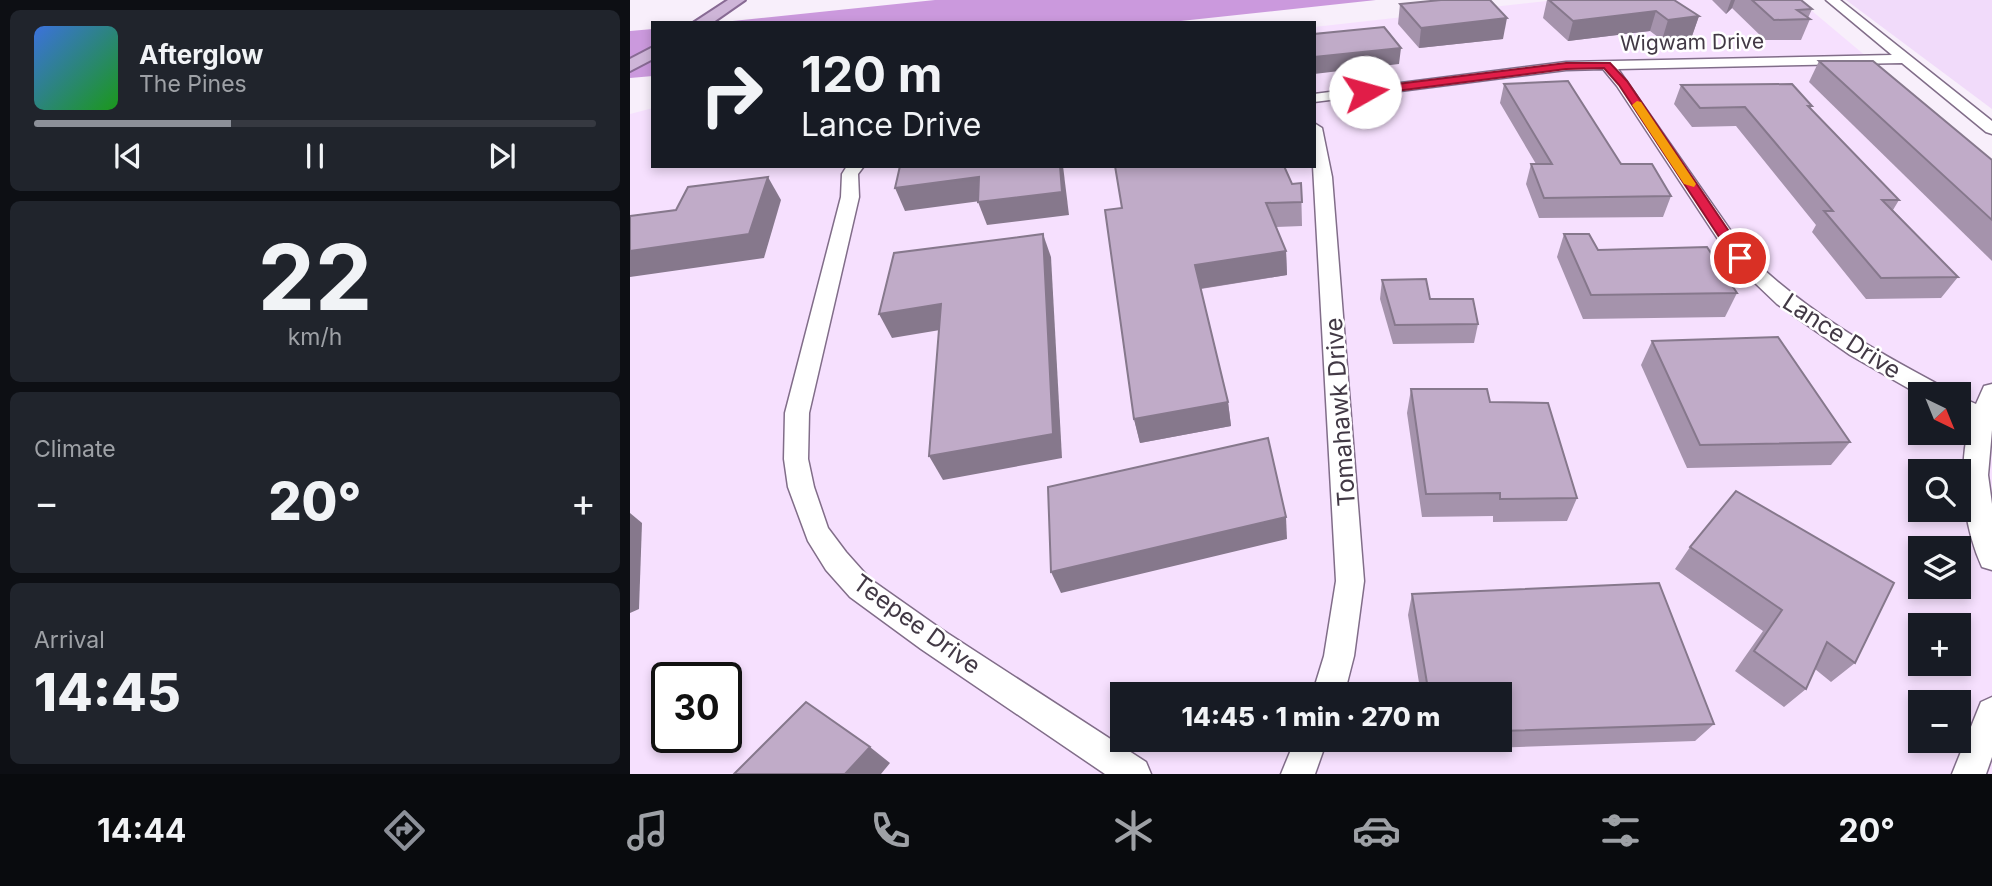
<!DOCTYPE html>
<meta charset="utf-8">
<style>
:root{--surface:#171b24;--page:#20242c;--text:#f1f3f6;--muted:#9ea1a6;--line:#363941;--accent:#8c9099}
body{margin:0;font-family:Inter,sans-serif;background:var(--page);color:var(--text);height:100vh;display:flex;flex-direction:column;font-size:26px;white-space:nowrap}
*{box-sizing:border-box;margin:0}
p{font-size:23px;color:var(--muted)}
.icon{flex:none;width:38px;height:38px;fill:none;stroke:currentColor;stroke-width:2;stroke-linecap:round;stroke-linejoin:round}
.map{position:relative;flex:1;overflow:hidden}
.side{display:flex;flex-direction:column;gap:10px;padding:10px;background:#0d0f14;width:630px}
.side>*{flex:none}
.guide{position:absolute;left:21px;top:21px;width:665px;height:147px;border-radius:0px;box-shadow:0 4px 10px #0003;background:#171b24;color:var(--text);overflow:hidden}
.needle{width:46px;rotate:137deg}
.fabs{position:absolute;left:1278px;top:382px;display:grid;gap:14px}
.fabs a{display:grid;place-items:center;width:63px;height:63px;border-radius:0px;background:var(--surface);box-shadow:0 4px 10px #0003;font-size:35px}
.speed{position:absolute;left:21px;top:662px;display:flex;gap:14px;font-size:35px;font-weight:700;text-align:center}
.speed>*{display:grid;place-content:center;width:91px;height:91px;border-radius:50%;background:var(--surface);box-shadow:0 4px 10px #0003;line-height:1}
.speed .limit{border:4px solid #111;border-radius:10px;background:#fff;color:#111}
.pin{position:absolute;display:grid;place-items:center;width:60px;height:60px;color:#fff;margin:-30px;border:4px solid #fff;border-radius:50%;box-shadow:0 2px 7px #0007}
.me{position:absolute;width:77px;margin:-38px;rotate:83deg;stroke-linejoin:round;filter:drop-shadow(0 0 5px #0008)}
.turn{display:flex;align-items:center;gap:24px;height:147px;padding:0 35px;font-size:32px}
.turn .icon{width:91px;height:91px;stroke-width:2.5}
.turn b{display:block;font-size:49px;line-height:60px}
.big{font-size:52px;font-weight:800;line-height:1.1}
.side .card{flex:1;display:flex;flex-direction:column;justify-content:center;gap:10px;min-width:0;padding:0 24px;border-radius:10px;background:var(--page)}
.side .dial{align-items:center;gap:0}
.dial b{font-size:91px;line-height:1}
.song{display:flex;align-items:center;gap:21px}
.cover{width:84px;height:84px;border-radius:10px;background:linear-gradient(135deg,hsl(220 70% 55%),hsl(120 70% 35%))}
.played{height:7px;border-radius:4px;background:linear-gradient(90deg,var(--accent) 35%,var(--line) 35%)}
.keys{display:flex;justify-content:space-around;direction:ltr}
.heat{display:flex;justify-content:space-between;align-items:center;font-size:38px;direction:ltr}
.trip{position:absolute;left:480px;top:682px;width:402px;height:70px;border-radius:0px;background:var(--surface);box-shadow:0 4px 10px #0003;font-weight:800;line-height:70px;text-align:center}
.tab-bar{display:flex;height:112px;justify-content:space-around;align-items:center;background:#090b0e;color:var(--muted)}
.tab-bar .icon{width:49px;height:49px}
.tab-bar .current{color:var(--accent)}
.tab-bar b{font-size:32px;color:var(--text)}
main{display:flex;flex:1;min-height:0}
.map>svg:first-child{display:block}
.built{fill:#f6e0fe;fill-rule:evenodd}
.green{fill:#f1dbfa}
.water{fill:#cb99dd}
.lines{fill:none;stroke-linecap:round;stroke-linejoin:round}
.minor-casing{stroke:#816d89;stroke-width:3}
.major-casing{stroke:#886a94;stroke-width:4}
.minor{fill:#fff;fill-rule:evenodd}
.major{fill:#ceb5d8;fill-rule:evenodd}
.wall{fill:#a593ac}
.shaded-wall{fill:#86788c}
.building{fill:#c0abc8;stroke:#86788c;stroke-width:2}
.route{fill:#e11d48;stroke:#92132f;stroke-width:2}
.slow{fill:#f59e0b}
.labels{text-anchor:middle;dominant-baseline:central;stroke-width:5;stroke-linejoin:round;paint-order:stroke}
.far-street-label{font-size:21px;fill:#423945;stroke:#fff}
.street-label{font-size:24px;fill:#423945;stroke:#fff}
</style>
<main>
<section class="side">
<div class="card">
<div class="song"><i class="cover"></i><div><b>Afterglow</b><p>The Pines</p></div></div>
<div class="played"></div>
<div class="keys"><svg class="icon" aria-label="previous" viewBox="0 0 24 24"><path d="M18 5L8 12l10 7zM5 5v14"/></svg><svg class="icon" aria-label="pause" viewBox="0 0 24 24"><path d="M8 5v14M16 5v14"/></svg><svg class="icon" aria-label="next" viewBox="0 0 24 24"><path d="M6 5l10 7-10 7zM19 5v14"/></svg></div>
</div>
<div class="card dial"><b>22</b><p>km/h</p></div>
<div class="card"><p>Climate</p>
<div class="heat"><a>−</a><b class="big">20°</b><a>+</a></div>
</div>
<div class="card"><p>Arrival</p><b class="big">14:45</b></div>
</section>
<div class="map">
<svg width="1362" height="774" viewBox="0 0 1362 774">
<rect width="100%" height="100%" fill="#f8effb"/>
<!-- built -->
<path class="built" d="M 926,0 L 1169,0 L 1362,162 L 1362,774 L 0,774 L 0,114 L 23,108 L 23,166 L 684,166 L 684,27 ZM 1290,394 L 1328,394 L 1328,432 L 1290,432 ZM 1290,471 L 1328,471 L 1328,509 L 1290,509 ZM 1290,548 L 1328,548 L 1328,586 L 1290,586 ZM 1290,625 L 1328,625 L 1328,663 L 1290,663 ZM 37,677 L 96,677 L 96,737 L 37,737 ZM 492,695 L 870,695 L 870,740 L 492,740 ZM 1290,702 L 1328,702 L 1328,740 L 1290,740 Z"/>
<!-- green -->
<path class="green" d="M 1216,0 L 1362,0 L 1362,109 Z"/>
<!-- water -->
<g class="water">
<path d="M 305,0 L 746,0 L 532,23 L 83,23 Z"/>
<path d="M 23,29 L 23,76 L 0,78 L 0,31 Z"/>
</g>
<g class="lines">
<!-- minor casing -->
<g class="minor-casing">
<g id="minor">
<path d="M 1196,0 L 1210,0 L 1362,121 L 1362,134 L 1356,132 L 1272,63 L 988,69 L 1117,254 C 1175,311 1243,350 1315,388 L 1318,394 L 1290,395 L 1220,355 L 1147,304 L 1103,262 L 987,86 L 973,69 L 936,70 L 684,102 L 684,94 L 936,62 L 1262,55 Z"/>
<path d="M 684,123 L 692,128 L 702,177 L 734,581 L 724,656 L 714,695 L 682,695 L 694,656 L 706,581 L 683,166 Z"/>
<path d="M 217,166 L 234,166 L 228,174 L 229,197 L 179,413 L 178,459 L 184,487 L 198,528 L 216,552 L 240,579 L 311,629 L 516,762 L 521,774 L 475,774 L 291,649 L 220,597 L 196,570 L 178,541 L 158,487 L 154,459 L 155,413 L 211,197 L 212,174 Z"/>
<path d="M 1362,384 L 1362,430 L 1358,475 L 1362,504 L 1362,570 L 1352,567 C 1332,523 1328,468 1340,422 L 1328,416 L 1328,396 L 1346,404 L 1354,386 Z"/>
<path d="M 1362,697 L 1362,757 L 1356,774 L 1322,774 L 1351,702 Z"/>
<path d="M 665,740 L 697,740 L 685,774 L 651,774 Z"/>
</g>
</g>
<!-- major casing -->
<g class="major-casing">
<g id="major">
<path d="M 98,0 L 115,0 L 82,23 L 63,23 Z"/>
<path d="M 23,47 L 23,59 L 0,71 L 0,59 Z"/>
</g>
</g>
<!-- minor -->
<use href="#minor" class="minor"/>
<!-- major -->
<use href="#major" class="major"/>
</g>
<!-- wall -->
<g class="wall">
<path d="M 917,0 L 1044,0 L 1069,16 L 1062,36 L 1032,40 L 1020,31 L 938,41 L 913,18 Z"/>
<path d="M 1082,0 L 1171,0 L 1182,9 L 1178,18 L 1180,19 L 1171,40 L 1135,40 L 1102,8 L 1096,14 Z"/>
<path d="M 770,4 L 873,39 L 789,48 L 768,24 Z"/>
<path d="M 1189,61 L 1362,160 L 1362,261 L 1179,82 Z"/>
<path d="M 874,84 L 1041,196 L 1033,217 L 909,218 L 896,184 L 901,164 L 906,164 L 870,103 Z"/>
<path d="M 1051,85 L 1182,106 L 1180,108 L 1269,200 L 1263,210 L 1328,277 L 1311,298 L 1236,299 L 1182,232 L 1186,225 L 1106,126 L 1062,127 L 1044,104 Z"/>
<path d="M 671,183 L 672,226 L 646,227 L 656,251 L 657,275 L 571,289 L 598,402 L 601,426 L 510,443 L 504,419 L 475,210 Z"/>
<path d="M 934,234 L 968,250 L 1107,293 L 1095,317 L 953,319 L 927,257 Z"/>
<path d="M 752,280 L 800,299 L 848,324 L 844,343 L 763,344 L 750,299 Z"/>
<path d="M 1022,341 L 1220,442 L 1201,465 L 1057,468 L 1011,365 Z"/>
<path d="M 781,389 L 860,402 L 947,498 L 937,521 L 863,522 L 863,516 L 792,517 L 777,413 Z"/>
<path d="M 1106,491 L 1225,663 L 1201,682 L 1185,669 L 1176,689 L 1154,707 L 1105,671 L 1133,631 L 1045,569 L 1060,547 Z"/>
<path d="M 782,594 L 1084,724 L 1065,741 L 800,750 L 798,740 L 870,740 L 870,695 L 791,695 L 778,615 Z"/>
</g>
<!-- shaded-wall -->
<g class="shaded-wall">
<path d="M 1101,0 L 1105,0 L 1102,8 L 1096,14 Z"/>
<path d="M 1026,11 L 1020,31 L 938,41 L 943,21 Z"/>
<path d="M 1069,16 L 1062,36 L 1032,40 L 1038,20 Z"/>
<path d="M 877,18 L 873,39 L 789,48 L 791,28 Z"/>
<path d="M 771,48 L 769,64 L 684,74 L 684,57 Z"/>
<path d="M 430,166 L 433,166 L 439,215 L 357,225 L 348,202 Z"/>
<path d="M 138,177 L 151,200 L 134,258 L 0,277 L 0,251 Z"/>
<path d="M 349,177 L 358,200 L 275,211 L 265,188 Z"/>
<path d="M 413,234 L 421,257 L 432,458 L 313,480 L 299,456 Z"/>
<path d="M 656,251 L 657,275 L 568,289 L 565,265 Z"/>
<path d="M 311,304 L 322,328 L 262,338 L 249,314 Z"/>
<path d="M 598,402 L 601,426 L 510,443 L 504,419 Z"/>
<path d="M 0,513 L 12,523 L 9,609 L 0,613 Z"/>
<path d="M 656,517 L 657,539 L 431,593 L 421,572 Z"/>
<path d="M 240,747 L 260,763 L 251,774 L 215,774 Z"/>
</g>
<!-- building -->
<g class="building">
<path d="M 811,0 L 860,0 L 877,18 L 791,28 L 770,4 Z"/>
<path d="M 919,0 L 1044,0 L 1069,16 L 1038,20 L 1026,11 L 943,21 Z"/>
<path d="M 1122,0 L 1171,0 L 1182,9 L 1167,10 L 1180,19 L 1144,20 Z"/>
<path d="M 754,27 L 771,48 L 684,57 L 684,34 Z"/>
<path d="M 1189,61 L 1243,61 L 1362,160 L 1362,220 Z"/>
<path d="M 938,81 L 991,164 L 1022,164 L 1041,196 L 914,198 L 901,164 L 922,164 L 874,84 Z"/>
<path d="M 1162,84 L 1182,106 L 1178,106 L 1269,200 L 1252,200 L 1328,277 L 1251,278 L 1194,211 L 1203,211 L 1115,107 L 1070,108 L 1051,85 Z"/>
<path d="M 270,166 L 430,166 L 432,192 L 348,202 L 349,177 L 265,188 Z"/>
<path d="M 485,166 L 654,166 L 662,184 L 671,183 L 672,202 L 636,203 L 656,251 L 565,265 L 598,402 L 504,419 L 475,210 L 492,208 Z"/>
<path d="M 138,177 L 119,234 L 0,251 L 0,216 L 46,210 L 58,187 Z"/>
<path d="M 413,234 L 423,434 L 299,456 L 311,304 L 249,314 L 264,253 Z"/>
<path d="M 934,234 L 959,234 L 968,250 L 1077,247 L 1107,293 L 961,295 Z"/>
<path d="M 796,279 L 800,299 L 843,299 L 848,324 L 765,325 L 752,280 Z"/>
<path d="M 1148,337 L 1220,442 L 1070,445 L 1022,341 Z"/>
<path d="M 781,389 L 857,389 L 860,402 L 918,403 L 947,498 L 870,499 L 870,493 L 796,494 Z"/>
<path d="M 638,438 L 656,517 L 421,572 L 418,487 Z"/>
<path d="M 1106,491 L 1264,583 L 1225,663 L 1197,642 L 1176,689 L 1124,651 L 1152,610 L 1060,547 Z"/>
<path d="M 1029,583 L 1084,724 L 870,731 L 870,695 L 799,695 L 782,594 Z"/>
<path d="M 176,702 L 240,747 L 215,774 L 104,774 Z"/>
</g>
<!-- route -->
<path class="route" d="M 936,63 L 980,63 L 997,81 L 1115,255 L 1115,261 L 1105,261 L 989,85 L 974,68 L 936,69 L 735,95 L 730,92 L 735,88 Z"/>
<!-- slow -->
<path class="slow" d="M 1007,101 L 1011,102 L 1066,184 L 1064,187 L 1054,184 L 1002,105 Z"/>
<g class="labels">
<!-- far-street labels -->
<g class="far-street-label">
<text transform="translate(1062 42) rotate(-1)">Wigwam Drive</text>
</g>
<!-- street labels -->
<g class="street-label">
<text transform="translate(1212 336) rotate(33)">Lance Drive</text>
<text transform="translate(710 412) rotate(-94)">Tomahawk Drive</text>
<text transform="translate(287 624) rotate(36)">Teepee Drive</text>
</g>
</g>
</svg>
<div class="fabs">
<a><svg class="needle" viewBox="-14 -14 28 28"><path d="M0-13l5 13h-10z" fill="#e53935"/><path d="M0 13l5-13h-10z" fill="#9ea1a6"/></svg></a>
<a><svg class="icon" aria-label="search" viewBox="0 0 24 24"><circle cx="10" cy="10" r="6"/><path d="M15 15l6 6"/></svg></a>
<a><svg class="icon" aria-label="layers" viewBox="0 0 24 24"><path d="M12 4l9 5-9 5-9-5zM3 14l9 5 9-5"/></svg></a>
<a>+</a>
<a>−</a>
</div>
<div class="speed"><div class="limit">30</div></div>
<div class="pin" style="left:1110px;top:258px;background:#d93025"><svg class="icon" aria-label="arrive" viewBox="0 0 24 24"><path d="M6 21V4h12l-3 4 3 4H6"/></svg></div>
<svg class="me" style="left:735px;top:92px" viewBox="-20 -20 40 40"><circle r="19" fill="#fff"/><path d="M0-13L10 11 0 6-10 11z" fill="#e11d48"/></svg>
<div class="trip">14:45 · 1 min · 270 m</div>
<div class="guide">
<div class="turn"><svg class="icon" aria-label="right" viewBox="0 0 24 24"><path d="M7 20v-9h11M14 6l5 5-5 5"/></svg><div><b>120 m</b>Lance Drive</div></div>
</div>
</div>
</main>
<nav class="tab-bar">
<b>14:44</b>
<svg class="icon current" aria-label="directions" viewBox="0 0 24 24"><path d="M12 3l9 9-9 9-9-9zM9 14v-3h6M13 9l2 2-2 2"/></svg>
<svg class="icon" aria-label="music" viewBox="0 0 24 24"><path d="M9 18V5l10-2v13"/><circle cx="6" cy="18" r="3"/><circle cx="16" cy="16" r="3"/></svg>
<svg class="icon" aria-label="phone" viewBox="0 0 24 24"><path d="M5 4h4l2 5-3 2q2 4 5 5l2-3 5 2v4C11 20 4 13 5 4z"/></svg>
<svg class="icon" aria-label="climate" viewBox="0 0 24 24"><path d="M12 3v18M4 7l16 10M4 17L20 7"/></svg>
<svg class="icon" aria-label="car" viewBox="0 0 24 24"><path d="M5 17H2v-5l4-1 3-4h7l3 4 3 1v5h-3M9 17h6M6 11h13"/><circle cx="7" cy="17" r="2"/><circle cx="17" cy="17" r="2"/></svg>
<svg class="icon" aria-label="filters" viewBox="0 0 24 24"><path d="M4 7h16M4 17h16"/><circle cx="9" cy="7" r="2"/><circle cx="15" cy="17" r="2"/></svg>
<b>20°</b>
</nav>
